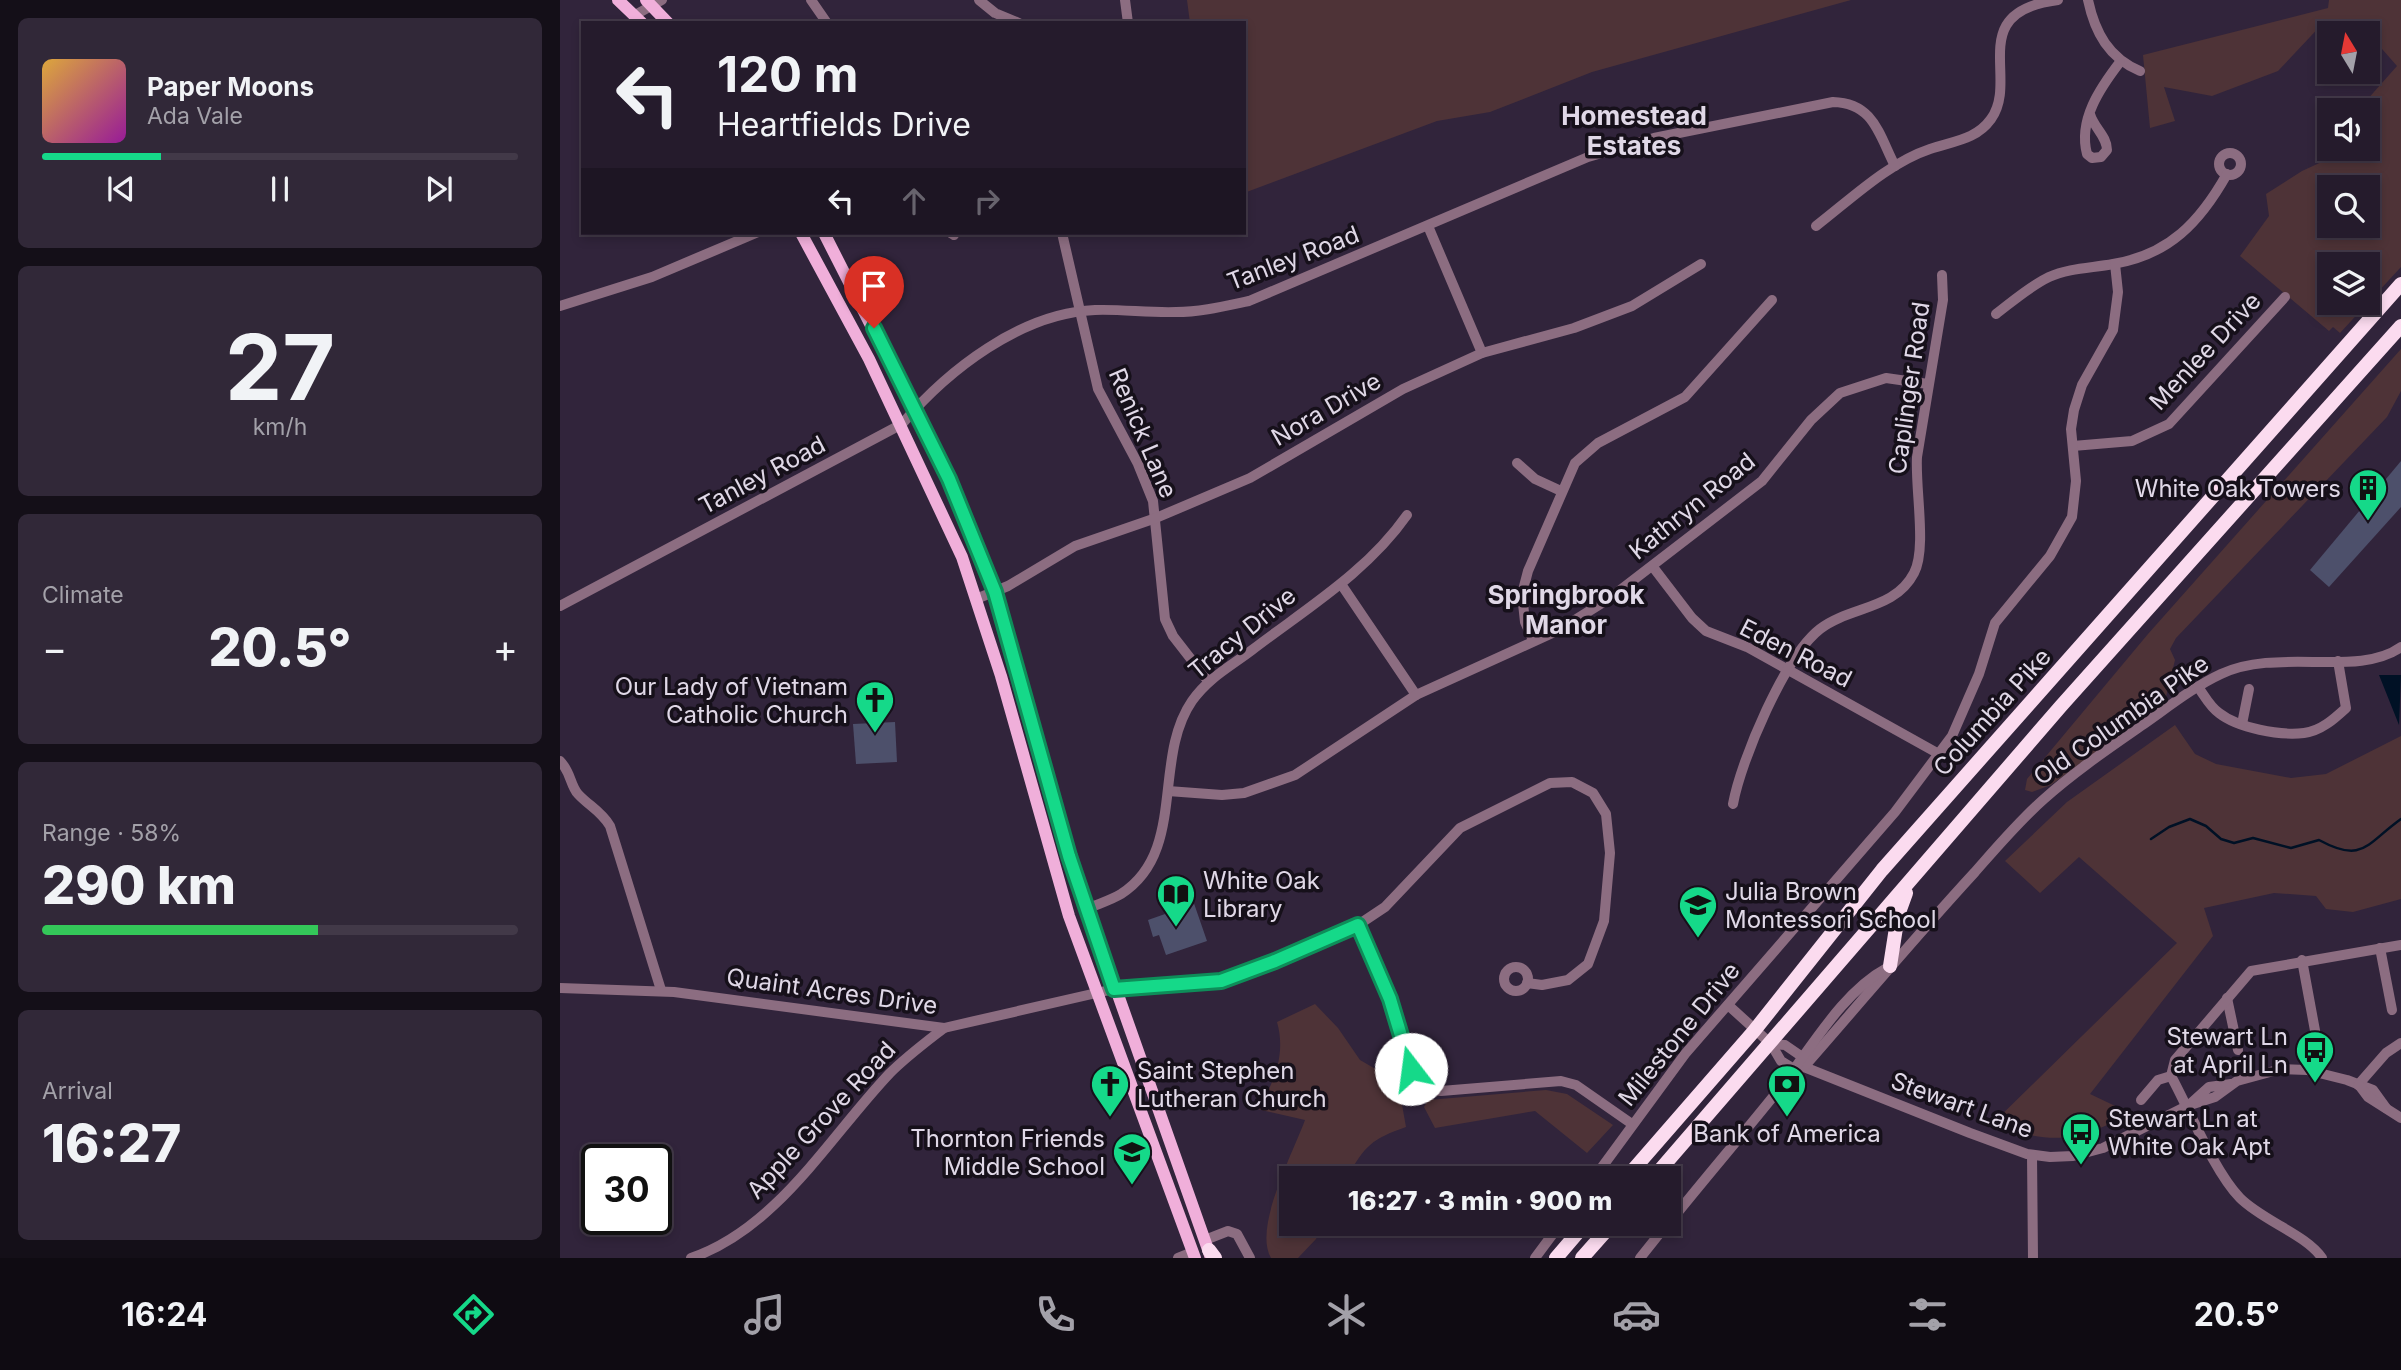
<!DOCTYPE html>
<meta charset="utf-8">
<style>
:root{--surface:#251b2c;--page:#312838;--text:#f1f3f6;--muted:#a3a1a9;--line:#423948;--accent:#15d989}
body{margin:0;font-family:Inter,sans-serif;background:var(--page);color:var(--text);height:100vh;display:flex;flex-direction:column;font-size:26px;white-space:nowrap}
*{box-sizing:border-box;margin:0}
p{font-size:23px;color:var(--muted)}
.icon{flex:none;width:38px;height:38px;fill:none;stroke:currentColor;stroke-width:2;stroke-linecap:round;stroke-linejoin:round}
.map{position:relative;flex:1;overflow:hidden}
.side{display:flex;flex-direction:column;gap:18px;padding:18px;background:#140f18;width:560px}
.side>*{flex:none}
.hud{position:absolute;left:21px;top:21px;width:665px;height:214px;border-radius:0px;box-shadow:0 4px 10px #0003,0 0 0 2px var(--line);background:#251b2c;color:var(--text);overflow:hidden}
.needle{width:46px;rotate:350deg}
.buttons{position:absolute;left:1757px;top:21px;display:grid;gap:14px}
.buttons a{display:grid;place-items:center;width:63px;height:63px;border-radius:0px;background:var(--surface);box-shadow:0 4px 10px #0003,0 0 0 2px var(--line);font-size:35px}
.speed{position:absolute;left:21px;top:1144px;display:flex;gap:14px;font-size:35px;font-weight:700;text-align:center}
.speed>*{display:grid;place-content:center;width:91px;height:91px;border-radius:50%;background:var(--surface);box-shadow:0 4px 10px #0003,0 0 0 2px var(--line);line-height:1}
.speed .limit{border:4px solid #111;border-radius:10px;background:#fff;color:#111}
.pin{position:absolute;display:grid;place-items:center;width:60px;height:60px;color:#fff;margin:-72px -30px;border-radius:50% 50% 50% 0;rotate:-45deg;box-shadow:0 0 7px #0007}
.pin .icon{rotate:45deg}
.me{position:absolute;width:77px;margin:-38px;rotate:345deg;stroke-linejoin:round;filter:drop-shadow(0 0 5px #0008)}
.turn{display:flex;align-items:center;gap:24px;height:147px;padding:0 21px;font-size:32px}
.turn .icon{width:91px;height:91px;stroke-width:2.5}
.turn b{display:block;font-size:49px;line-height:60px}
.lanes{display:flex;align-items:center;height:66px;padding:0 21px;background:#0003;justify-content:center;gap:35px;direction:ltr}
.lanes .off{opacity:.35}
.big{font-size:52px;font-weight:800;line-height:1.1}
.side .card{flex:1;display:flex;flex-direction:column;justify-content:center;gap:10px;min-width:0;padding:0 24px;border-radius:10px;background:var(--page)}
.side .dial{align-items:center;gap:0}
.dial b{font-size:91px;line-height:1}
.song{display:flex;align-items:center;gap:21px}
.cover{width:84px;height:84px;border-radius:10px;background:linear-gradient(135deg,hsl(40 70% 55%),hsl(300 70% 35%))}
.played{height:7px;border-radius:4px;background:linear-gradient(90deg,var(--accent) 25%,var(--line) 25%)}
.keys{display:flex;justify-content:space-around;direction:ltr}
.heat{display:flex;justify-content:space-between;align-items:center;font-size:38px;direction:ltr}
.charge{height:10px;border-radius:5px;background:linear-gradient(90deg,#34c759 58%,var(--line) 0)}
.trip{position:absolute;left:719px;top:1166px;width:402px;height:70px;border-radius:0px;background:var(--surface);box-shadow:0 4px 10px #0003,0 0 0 2px var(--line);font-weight:800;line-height:70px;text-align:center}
.tab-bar{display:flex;height:112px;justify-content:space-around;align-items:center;background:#0f0b12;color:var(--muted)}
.tab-bar .icon{width:49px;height:49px}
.tab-bar .selected{color:var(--accent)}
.tab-bar b{font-size:32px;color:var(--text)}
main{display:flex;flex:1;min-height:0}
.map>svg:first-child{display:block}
.green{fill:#4e3337;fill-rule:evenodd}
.water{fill:#001125}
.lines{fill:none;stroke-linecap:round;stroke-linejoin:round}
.stream{stroke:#001125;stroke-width:2.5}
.building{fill:#4d506b}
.minor{stroke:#8c6d81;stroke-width:10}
.major{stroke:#f0afda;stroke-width:12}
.highway{stroke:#fbdbef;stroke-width:14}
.route-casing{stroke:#0e8d59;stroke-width:18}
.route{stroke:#15d989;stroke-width:12}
.labels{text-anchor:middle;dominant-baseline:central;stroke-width:7;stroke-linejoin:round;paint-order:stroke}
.street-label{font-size:24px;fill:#e0d8e7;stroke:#16101a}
.poi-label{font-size:24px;fill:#e0d8e7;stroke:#16101a;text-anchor:end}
.neighbourhood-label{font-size:26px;font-weight:bold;fill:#e0d8e7;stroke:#16101a}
</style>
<main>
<section class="side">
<div class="card">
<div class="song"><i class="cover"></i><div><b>Paper Moons</b><p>Ada Vale</p></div></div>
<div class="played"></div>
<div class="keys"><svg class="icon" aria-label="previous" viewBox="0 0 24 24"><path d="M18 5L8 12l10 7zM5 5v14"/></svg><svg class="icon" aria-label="pause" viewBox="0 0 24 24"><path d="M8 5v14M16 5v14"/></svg><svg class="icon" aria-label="next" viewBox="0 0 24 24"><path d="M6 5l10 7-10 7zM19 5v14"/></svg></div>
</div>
<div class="card dial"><b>27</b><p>km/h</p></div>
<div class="card"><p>Climate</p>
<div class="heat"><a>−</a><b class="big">20.5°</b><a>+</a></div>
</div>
<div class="card"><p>Range · 58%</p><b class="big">290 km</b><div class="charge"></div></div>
<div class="card"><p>Arrival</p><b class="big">16:27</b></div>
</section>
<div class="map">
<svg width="1841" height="1258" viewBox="0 0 1841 1258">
<rect width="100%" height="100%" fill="#31243b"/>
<!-- green -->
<g class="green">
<path d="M 627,0 L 1291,0 L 1032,72 L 930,112 L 877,121 L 684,193 L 684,23 L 630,23 Z"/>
<path d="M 1769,0 L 1841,0 L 1841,267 L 1780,333 L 1773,327 L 1769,331 L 1680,256 L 1709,216 L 1706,194 L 1742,171 L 1779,154 L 1782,149 L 1808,149 L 1808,110 L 1798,110 L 1837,66 L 1808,33 L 1766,20 L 1718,71 L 1652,96 L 1604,87 L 1615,121 L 1590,128 L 1583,55 L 1768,8 ZM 1769,187 L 1808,187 L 1808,226 L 1769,226 ZM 1769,264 L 1808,264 L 1808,303 L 1769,303 Z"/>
<path d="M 1841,349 L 1841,391 L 1827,417 L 1616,638 L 1610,649 L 1615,660 L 1605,701 L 1491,785 L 1472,792 L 1465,790 L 1467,779 L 1588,634 Z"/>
<path d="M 1615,725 L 1635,754 L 1656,764 L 1731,778 L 1766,774 L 1841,736 L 1841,899 L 1793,912 L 1766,909 L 1756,896 L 1714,893 L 1644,908 L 1653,936 L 1530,1094 L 1572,1114 C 1510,1143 1496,1144 1431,1125 L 1617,943 L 1519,857 L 1480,893 L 1445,861 L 1507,802 Z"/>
<path d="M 755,1004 L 778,1028 L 800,1060 L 838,1082 L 846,1127 C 812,1139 805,1145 787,1178 L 732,1178 L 732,1223 L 764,1223 L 756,1239 L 738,1258 L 711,1258 C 693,1228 733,1153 745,1120 L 697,1109 C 715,1083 726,1053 717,1022 Z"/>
<path d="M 986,1090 L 1007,1094 L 1053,1125 L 1027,1153 L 975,1111 L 875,1128 L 864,1107 L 868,1100 Z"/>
</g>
<!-- water -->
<path class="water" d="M 1819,675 L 1841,675 L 1839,725 Z"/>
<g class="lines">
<!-- stream -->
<path class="stream" d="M 1591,839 L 1609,827 L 1630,819 L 1646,826 L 1661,839 L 1674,843 L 1693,838 L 1731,848 L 1759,840 C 1803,864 1806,844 1841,819"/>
</g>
<!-- building -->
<g class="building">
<path d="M 1841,461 L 1841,507 L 1769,587 L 1750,570 Z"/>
<path d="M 335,722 L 337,762 L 296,764 L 293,724 Z"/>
<path d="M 614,889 L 616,894 L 629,889 L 647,941 L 606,955 L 599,935 L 593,937 L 588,920 L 605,914 L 600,899 L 603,898 L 602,893 Z"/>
</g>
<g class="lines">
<!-- minor -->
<g class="minor">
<path d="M 251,0 L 267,23"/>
<path d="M 419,0 L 435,13 L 459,23"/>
<path d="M 565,0 L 568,23"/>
<path d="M 1528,0 C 1535,33 1549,58 1580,71"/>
<path d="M 75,15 L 102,0"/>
<path d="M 1530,114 C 1534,128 1547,136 1547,150 L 1541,157 L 1532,158 L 1527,154 C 1518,120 1540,88 1560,62"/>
<circle cx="1670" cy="164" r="11"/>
<path d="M 868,226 L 922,353"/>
<path d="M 1256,226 C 1291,199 1328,163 1370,149 C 1393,141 1416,140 1431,119 C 1460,79 1404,12 1498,0"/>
<path d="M 391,233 L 394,235"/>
<path d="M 502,233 L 538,389 L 578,464 L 593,501 L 605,619 L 613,636 L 648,681"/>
<path d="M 0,306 L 92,277 L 196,233"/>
<path d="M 1436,314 C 1453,301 1470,286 1489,277 C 1509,268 1532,268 1553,264 C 1609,255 1640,222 1667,174"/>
<path d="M 1513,446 L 1572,441 L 1609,424 L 1725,297"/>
<path d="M 957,463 L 975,479 L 1001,491"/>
<path d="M 1093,567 L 1132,618 L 1146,631 L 1187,647 L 1379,754"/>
<path d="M 781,584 L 856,695"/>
<path d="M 416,599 L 448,586 L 515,546 L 596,518 L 690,478 L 843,389 L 922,353 L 1014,328 L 1072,306 L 1141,264"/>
<path d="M 0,606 L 342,424 C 388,370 461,313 535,310 C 562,309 589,313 616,312 C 641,312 665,306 689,301 L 1028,157 L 1094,138 L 1273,102 C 1314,103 1319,135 1335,166"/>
<path d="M 973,640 L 965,622 L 962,594 L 968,571 L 1015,463 L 1038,443 L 1125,397 L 1212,300"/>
<path d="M 1638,687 C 1644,695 1650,707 1659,713 C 1678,728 1720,736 1744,733 C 1761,731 1774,719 1786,708 L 1778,661"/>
<path d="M 1682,724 L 1689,689"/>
<path d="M 0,761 C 11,772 10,785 18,794 C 29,806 41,811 50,826 L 101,990"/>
<path d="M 608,791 L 662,795 L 684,793 L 735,775 L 856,695 L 999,630 L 1050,598 L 1202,481 L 1251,420 L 1280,393 L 1326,378 L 1368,384"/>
<path d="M 1173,804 C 1181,760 1225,656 1260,629 C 1290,606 1335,610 1354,573 C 1367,549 1355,488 1357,457 L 1383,300 L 1382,275"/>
<path d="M 527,909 C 538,904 551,900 561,894 C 627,852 592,759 632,701 C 648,678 671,666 692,650 C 747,608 807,572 847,515"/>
<path d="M 798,925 L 830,999 L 857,1082 L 866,1089 L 881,1091 L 1001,1081 L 1016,1085 L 1072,1124"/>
<path d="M 1820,948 L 1832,1010"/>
<path d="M 1742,960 L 1756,1036"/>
<circle cx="956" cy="979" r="12"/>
<path d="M 0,988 L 114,992 L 384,1028 L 554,989 L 661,981 L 798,925 L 825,907 L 900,828 L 990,783 L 1012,782 L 1033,793 L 1046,814 L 1050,853 L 1044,921 L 1028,964 L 1008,980 L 982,985 L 967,983"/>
<path d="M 1667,998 L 1678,1050"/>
<path d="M 1168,1005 L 1211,1044 L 1221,1061 L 1234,1069 L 1244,1067 L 1410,1133 L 1467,1154 L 1490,1157 L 1513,1156 L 1543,1148 L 1627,1106 L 1655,1097 L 1677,1081 L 1721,1069 L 1747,1070 L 1787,1080 L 1813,1090 L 1826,1108"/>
<path d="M 1211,1044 L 1225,1045 L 1241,1056"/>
<path d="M 1244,1067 C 1301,1002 1356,936 1415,872 C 1437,847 1459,821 1484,799 C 1514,772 1548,749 1581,726 C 1607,708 1633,687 1661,674 C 1718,647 1798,678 1841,647"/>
<path d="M 1798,1085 L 1826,1053 L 1841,1043"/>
<path d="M 1799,1085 L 1808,1097 L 1841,1118"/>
<path d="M 1581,1100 L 1598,1080 L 1611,1076"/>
<path d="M 1628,1106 L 1649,1087 L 1671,1084"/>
<path d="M 1472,1155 L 1473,1258"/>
<path d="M 1034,1178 L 1125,1054 L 1335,812 L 1392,736 L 1419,674 L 1435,623 L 1490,556 L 1512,517 L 1516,481 L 1511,429 L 1514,410 L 1522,385 L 1553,330 L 1558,292 L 1555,264"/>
<path d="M 1110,1222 C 1146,1177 1184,1133 1220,1088 C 1250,1050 1282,992 1327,968"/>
<path d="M 645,1240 L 668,1231 L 677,1234 L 690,1258"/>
<path d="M 131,1258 C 217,1229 270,1136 330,1073 C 347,1056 366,1042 384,1028"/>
<path d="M 618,1258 L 633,1252"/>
<path d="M 975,1258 L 1001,1223"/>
<path d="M 1080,1258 L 1108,1223"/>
<path d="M 1762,1258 C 1747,1235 1703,1221 1680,1198 C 1654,1171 1630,1111 1611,1076 L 1615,1060 L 1691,971 L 1841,945"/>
</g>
<!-- major -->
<g class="major">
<path d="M 58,0 L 82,23"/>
<path d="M 86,0 L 108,23"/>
<path d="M 241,233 L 309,359 L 402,557 L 441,676 L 509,916 L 635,1258"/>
<path d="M 264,233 L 389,479 L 435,592 L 509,856 L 651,1258"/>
</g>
<!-- highway -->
<g class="highway">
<path d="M 1330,966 L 1338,915 L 1346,893"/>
<path d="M 1066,1178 L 1194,1031 L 1322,870 L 1841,284"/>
<path d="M 1093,1178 L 1501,706 L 1841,326"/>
<path d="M 649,1250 L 655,1258"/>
<path d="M 996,1258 L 1026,1223"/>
<path d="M 1022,1258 L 1053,1223"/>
</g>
</g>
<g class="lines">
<!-- route casing -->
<g class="route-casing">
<path id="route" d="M 314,328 L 389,479 L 435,592 L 509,856 L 554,989 L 661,981 L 715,961 L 798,925 L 830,999 L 851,1069"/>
</g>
<!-- route -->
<use href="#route" class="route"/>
</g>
<!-- icons -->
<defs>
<g id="building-pin" transform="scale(2.0125)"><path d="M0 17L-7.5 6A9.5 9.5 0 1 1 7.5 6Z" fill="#15d989" stroke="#16101a"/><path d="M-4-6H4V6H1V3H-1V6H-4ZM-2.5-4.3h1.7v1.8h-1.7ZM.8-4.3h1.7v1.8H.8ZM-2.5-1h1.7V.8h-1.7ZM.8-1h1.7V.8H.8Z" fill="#111"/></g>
<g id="church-pin" transform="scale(2.0125)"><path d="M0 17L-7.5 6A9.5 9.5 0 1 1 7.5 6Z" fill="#15d989" stroke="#16101a"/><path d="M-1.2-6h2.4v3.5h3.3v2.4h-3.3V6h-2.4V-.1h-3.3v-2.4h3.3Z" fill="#111"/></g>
<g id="library-pin" transform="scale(2.0125)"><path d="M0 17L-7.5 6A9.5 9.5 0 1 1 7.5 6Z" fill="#15d989" stroke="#16101a"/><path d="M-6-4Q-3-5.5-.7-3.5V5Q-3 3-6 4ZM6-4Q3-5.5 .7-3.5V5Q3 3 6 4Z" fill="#111"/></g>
<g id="school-pin" transform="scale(2.0125)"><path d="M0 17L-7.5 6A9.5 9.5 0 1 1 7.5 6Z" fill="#15d989" stroke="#16101a"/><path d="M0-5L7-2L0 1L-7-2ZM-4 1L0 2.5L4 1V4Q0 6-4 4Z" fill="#111"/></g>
<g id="bus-pin" transform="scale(2.0125)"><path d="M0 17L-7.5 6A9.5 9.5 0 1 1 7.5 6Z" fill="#15d989" stroke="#16101a"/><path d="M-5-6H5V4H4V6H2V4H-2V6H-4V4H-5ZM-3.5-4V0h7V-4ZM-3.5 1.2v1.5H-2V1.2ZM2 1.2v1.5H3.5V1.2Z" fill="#111"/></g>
<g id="bank-pin" transform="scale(2.0125)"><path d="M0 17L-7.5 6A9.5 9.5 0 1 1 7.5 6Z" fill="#15d989" stroke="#16101a"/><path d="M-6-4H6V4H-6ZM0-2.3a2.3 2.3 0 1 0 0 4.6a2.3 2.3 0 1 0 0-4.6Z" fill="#111"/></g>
</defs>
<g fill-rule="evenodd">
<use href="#building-pin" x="1808" y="488"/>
<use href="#church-pin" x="315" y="700"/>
<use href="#library-pin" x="616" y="894"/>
<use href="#school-pin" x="1138" y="905"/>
<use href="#bus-pin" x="1755" y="1050"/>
<use href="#church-pin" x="550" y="1084"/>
<use href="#bank-pin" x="1227" y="1084"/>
<use href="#bus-pin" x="1521" y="1132"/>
<use href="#school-pin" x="572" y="1152"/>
</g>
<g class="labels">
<!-- street labels -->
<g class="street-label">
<text transform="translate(733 258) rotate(-21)">Tanley Road</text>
<text transform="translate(1645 351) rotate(-47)">Menlee Drive</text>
<text transform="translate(1349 388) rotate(-82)">Caplinger Road</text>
<text transform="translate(766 409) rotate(-30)">Nora Drive</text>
<text transform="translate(583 433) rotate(67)">Renick Lane</text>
<text transform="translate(202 475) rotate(-28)">Tanley Road</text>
<text transform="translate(1132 506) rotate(-39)">Kathryn Road</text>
<text transform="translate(682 633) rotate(-39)">Tracy Drive</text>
<text transform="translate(1236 653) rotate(27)">Eden Road</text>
<text transform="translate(1432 712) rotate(-48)">Columbia Pike</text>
<text transform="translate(1561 720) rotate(-35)">Old Columbia Pike</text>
<text transform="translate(272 991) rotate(8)">Quaint Acres Drive</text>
<text transform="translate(1119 1034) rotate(-51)">Milestone Drive</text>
<text transform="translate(1402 1105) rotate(20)">Stewart Lane</text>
<text transform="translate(261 1120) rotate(-47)">Apple Grove Road</text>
</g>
<!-- poi labels -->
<g class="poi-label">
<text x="1781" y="488">White Oak Towers</text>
<text x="288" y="686">Our Lady of Vietnam<tspan x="288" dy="28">Catholic Church</tspan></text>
<text x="643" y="880" text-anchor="start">White Oak<tspan x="643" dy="28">Library</tspan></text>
<text x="1165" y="891" text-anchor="start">Julia Brown<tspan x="1165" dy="28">Montessori School</tspan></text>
<text x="1728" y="1036">Stewart Ln<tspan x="1728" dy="28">at April Ln</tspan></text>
<text x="577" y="1070" text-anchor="start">Saint Stephen<tspan x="577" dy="28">Lutheran Church</tspan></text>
<text x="1548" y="1118" text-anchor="start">Stewart Ln at<tspan x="1548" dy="28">White Oak Apt</tspan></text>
<text x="1227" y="1133" text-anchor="middle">Bank of America</text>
<text x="545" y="1138">Thornton Friends<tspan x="545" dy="28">Middle School</tspan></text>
</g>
<!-- neighbourhood labels -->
<g class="neighbourhood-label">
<text x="1074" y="115">Homestead<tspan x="1074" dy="30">Estates</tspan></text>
<text x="1006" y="594">Springbrook<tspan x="1006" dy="30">Manor</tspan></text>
</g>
</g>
</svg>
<div class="buttons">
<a><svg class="needle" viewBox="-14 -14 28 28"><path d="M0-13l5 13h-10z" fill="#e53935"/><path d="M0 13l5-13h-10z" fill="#a3a1a9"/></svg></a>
<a><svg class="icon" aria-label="sound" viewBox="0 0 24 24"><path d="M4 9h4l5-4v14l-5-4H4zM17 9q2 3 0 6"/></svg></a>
<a><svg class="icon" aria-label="search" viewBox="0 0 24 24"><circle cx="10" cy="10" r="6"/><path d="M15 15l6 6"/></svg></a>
<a><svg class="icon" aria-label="layers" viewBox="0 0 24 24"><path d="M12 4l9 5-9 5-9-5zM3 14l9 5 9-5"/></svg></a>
</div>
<div class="speed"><div class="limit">30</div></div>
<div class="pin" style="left:314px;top:328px;background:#d93025"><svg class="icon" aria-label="arrive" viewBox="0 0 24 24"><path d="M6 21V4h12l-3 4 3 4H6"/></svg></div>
<svg class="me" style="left:851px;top:1069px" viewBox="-20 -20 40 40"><circle r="19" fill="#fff"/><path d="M0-13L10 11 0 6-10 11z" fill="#15d989"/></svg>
<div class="trip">16:27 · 3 min · 900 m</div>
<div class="hud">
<div class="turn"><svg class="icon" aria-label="left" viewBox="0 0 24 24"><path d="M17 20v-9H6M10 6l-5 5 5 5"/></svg><div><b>120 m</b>Heartfields Drive</div></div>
<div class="lanes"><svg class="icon" aria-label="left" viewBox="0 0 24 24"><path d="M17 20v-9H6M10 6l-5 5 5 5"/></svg><svg class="icon off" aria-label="ahead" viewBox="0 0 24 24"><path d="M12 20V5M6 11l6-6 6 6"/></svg><svg class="icon off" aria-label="right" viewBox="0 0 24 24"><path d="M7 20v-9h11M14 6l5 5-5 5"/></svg></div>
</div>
</div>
</main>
<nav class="tab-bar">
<b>16:24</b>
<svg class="icon selected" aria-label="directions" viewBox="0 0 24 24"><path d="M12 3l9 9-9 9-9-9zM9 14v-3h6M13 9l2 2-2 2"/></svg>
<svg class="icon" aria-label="music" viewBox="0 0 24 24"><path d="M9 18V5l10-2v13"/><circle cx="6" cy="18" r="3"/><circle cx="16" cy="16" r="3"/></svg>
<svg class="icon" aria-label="phone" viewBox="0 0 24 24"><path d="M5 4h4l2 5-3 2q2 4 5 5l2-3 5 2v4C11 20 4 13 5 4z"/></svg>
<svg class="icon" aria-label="climate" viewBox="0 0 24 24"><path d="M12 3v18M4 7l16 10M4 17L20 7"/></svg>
<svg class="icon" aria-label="car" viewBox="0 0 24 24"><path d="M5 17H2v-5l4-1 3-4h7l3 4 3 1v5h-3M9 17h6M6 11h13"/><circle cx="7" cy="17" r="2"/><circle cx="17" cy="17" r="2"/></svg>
<svg class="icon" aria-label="filters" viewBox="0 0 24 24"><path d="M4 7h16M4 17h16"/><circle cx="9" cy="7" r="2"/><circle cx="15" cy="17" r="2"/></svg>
<b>20.5°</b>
</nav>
